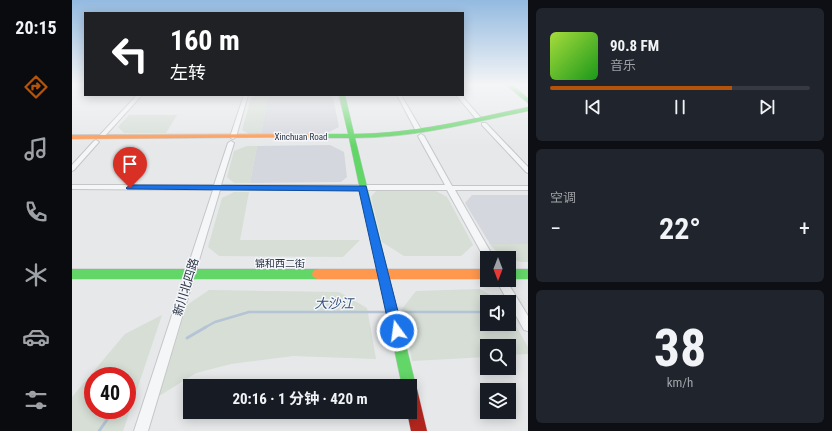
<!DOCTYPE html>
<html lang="zh">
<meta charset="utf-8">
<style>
:root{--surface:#171b24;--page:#20242c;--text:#f1f3f6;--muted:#9ea1a6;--line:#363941;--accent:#b45309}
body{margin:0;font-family:"Roboto Condensed","Noto Sans SC",sans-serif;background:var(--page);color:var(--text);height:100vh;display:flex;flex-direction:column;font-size:15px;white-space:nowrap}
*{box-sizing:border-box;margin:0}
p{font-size:13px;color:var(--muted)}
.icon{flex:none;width:22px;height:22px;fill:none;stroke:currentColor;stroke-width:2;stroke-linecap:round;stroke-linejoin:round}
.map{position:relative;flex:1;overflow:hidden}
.panel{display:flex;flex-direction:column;gap:8px;padding:8px;background:#0d0f14;width:304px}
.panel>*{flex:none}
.banner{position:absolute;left:12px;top:12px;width:380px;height:84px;border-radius:0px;box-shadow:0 2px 10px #0003;background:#202124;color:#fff;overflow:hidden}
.needle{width:26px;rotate:180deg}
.buttons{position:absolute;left:408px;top:251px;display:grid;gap:8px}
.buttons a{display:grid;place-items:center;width:36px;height:36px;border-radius:0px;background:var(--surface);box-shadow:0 2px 10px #0003;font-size:20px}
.speed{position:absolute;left:12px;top:367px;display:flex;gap:8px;font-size:20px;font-weight:700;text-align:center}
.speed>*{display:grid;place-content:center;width:52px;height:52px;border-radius:50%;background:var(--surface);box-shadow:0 2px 10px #0003;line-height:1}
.speed .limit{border:6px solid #d22;background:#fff;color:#111}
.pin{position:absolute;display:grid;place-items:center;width:34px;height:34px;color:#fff;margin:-41px -17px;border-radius:50% 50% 50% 0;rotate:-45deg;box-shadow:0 0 4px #0007}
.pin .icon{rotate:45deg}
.me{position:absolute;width:44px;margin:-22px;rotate:346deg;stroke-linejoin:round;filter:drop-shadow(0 0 3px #0008)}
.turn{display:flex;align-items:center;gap:14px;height:84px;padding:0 20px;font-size:18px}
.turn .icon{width:52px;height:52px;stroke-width:2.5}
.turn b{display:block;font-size:28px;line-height:34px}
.big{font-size:30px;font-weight:700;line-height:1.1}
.panel .widget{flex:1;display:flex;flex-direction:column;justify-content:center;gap:6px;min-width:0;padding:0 14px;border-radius:6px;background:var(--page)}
.panel .dial{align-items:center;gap:0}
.dial b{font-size:52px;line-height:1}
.song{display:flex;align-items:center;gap:12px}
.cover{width:48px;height:48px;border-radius:6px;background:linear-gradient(135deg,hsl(80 70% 55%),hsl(120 70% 35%))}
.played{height:4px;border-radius:2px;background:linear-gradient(90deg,var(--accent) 70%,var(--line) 70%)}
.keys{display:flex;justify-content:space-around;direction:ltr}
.heat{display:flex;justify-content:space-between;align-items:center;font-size:22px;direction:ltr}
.trip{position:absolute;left:111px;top:379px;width:234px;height:40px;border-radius:0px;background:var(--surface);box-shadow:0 2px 10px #0003;font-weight:700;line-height:40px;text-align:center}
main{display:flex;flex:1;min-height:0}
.dock{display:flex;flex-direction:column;width:72px;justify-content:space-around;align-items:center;background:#090b0e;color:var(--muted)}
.dock .icon{width:28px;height:28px}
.dock .on{color:var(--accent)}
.dock b{font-size:18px;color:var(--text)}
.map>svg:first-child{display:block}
.built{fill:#d4d7dd}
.green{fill:#d6ded6;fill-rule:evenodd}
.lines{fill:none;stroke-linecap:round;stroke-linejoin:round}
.stream-far1{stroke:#b4c4d5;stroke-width:2.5}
.stream{stroke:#b4c4d5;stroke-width:3}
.street-casing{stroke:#c4c6c8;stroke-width:2}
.fast-casing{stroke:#c4c6c8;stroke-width:1}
.slow-casing{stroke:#c4c6c8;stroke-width:1}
.jam-casing{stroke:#c4c6c8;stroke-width:1}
.street{fill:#f5f6f7;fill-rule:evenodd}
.fast{fill:#63d668;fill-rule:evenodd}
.slow{fill:#ff974d;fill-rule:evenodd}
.jam{fill:#b3261e;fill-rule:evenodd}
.route{fill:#1a73e8;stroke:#114b97}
.labels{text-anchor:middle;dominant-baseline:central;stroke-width:3;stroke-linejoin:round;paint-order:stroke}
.far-street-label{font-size:9px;fill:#2b3445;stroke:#f4f6f9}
.street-label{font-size:10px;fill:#2b3445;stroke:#f4f6f9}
.near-street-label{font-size:12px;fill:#2b3445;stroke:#f4f6f9}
.near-water-label{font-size:13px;font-style:italic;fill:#34527a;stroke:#f4f6f9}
</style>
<main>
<nav class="dock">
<b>20:15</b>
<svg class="icon on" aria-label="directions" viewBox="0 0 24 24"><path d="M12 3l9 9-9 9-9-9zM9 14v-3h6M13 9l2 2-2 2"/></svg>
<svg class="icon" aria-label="music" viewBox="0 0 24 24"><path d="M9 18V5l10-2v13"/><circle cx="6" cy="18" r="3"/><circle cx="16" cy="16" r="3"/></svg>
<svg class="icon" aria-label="phone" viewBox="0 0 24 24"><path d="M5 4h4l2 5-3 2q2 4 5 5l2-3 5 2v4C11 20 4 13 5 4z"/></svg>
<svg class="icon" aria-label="climate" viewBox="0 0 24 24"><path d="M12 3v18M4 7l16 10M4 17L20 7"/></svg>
<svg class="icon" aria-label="car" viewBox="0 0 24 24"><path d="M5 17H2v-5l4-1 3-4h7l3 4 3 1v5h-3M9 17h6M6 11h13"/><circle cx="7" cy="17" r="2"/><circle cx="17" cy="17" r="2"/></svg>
<svg class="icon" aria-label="filters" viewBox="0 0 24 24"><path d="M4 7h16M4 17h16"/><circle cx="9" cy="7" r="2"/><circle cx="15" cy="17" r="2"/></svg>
</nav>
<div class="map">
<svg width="456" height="431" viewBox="0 0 456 431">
<rect width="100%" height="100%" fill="#e6e8ea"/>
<!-- built -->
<g class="built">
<path d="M 255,95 L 261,98 L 267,127 L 255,133 L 189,134 L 196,96 Z"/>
<path d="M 258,145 L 272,152 L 275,177 L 269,182 L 178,183 L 185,146 Z"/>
<path d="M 400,195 L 456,195 L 456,244 L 418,244 L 393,203 Z"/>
</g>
<!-- green -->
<g class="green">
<path d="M 186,95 L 196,96 L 189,134 L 177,134 L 170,130 L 179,98 Z"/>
<path d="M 57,115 L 105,115 L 94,133 L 52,133 L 46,127 Z"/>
<path d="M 175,146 L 185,146 L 178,183 L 162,183 L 155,177 L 162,151 Z"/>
<path d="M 305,190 L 362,190 L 375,197 L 401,245 L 389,256 L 332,256 L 310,242 L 299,197 Z"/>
<path d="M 162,192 L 177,192 L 168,240 L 288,240 L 271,257 L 147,256 L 136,247 L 150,198 Z"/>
<path d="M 418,244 L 456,244 L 456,262 C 441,262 427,257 418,244 Z"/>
<path d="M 408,289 L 430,302 L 415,302 L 415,324 L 437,324 L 437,314 L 456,347 L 456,354 L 437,355 L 437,346 L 415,346 L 415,357 L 340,361 L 330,309 L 344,291 Z"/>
<path d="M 137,290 L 267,292 L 295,308 L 304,359 L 221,356 L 159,364 L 124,373 L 87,396 L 115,305 Z"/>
<path d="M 90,315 L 51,431 L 0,431 L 0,397 L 53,334 ZM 21,376 L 55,376 L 55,410 L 21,410 Z"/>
</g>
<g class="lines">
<!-- stream-far1 -->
<g class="stream-far1">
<path d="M 325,312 L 415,312"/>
<path d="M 437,312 L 444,312"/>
<path d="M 132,328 L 143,322 L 177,312 L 314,312"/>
</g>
<!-- stream -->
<g class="stream">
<path d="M 115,338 L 134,327"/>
<path d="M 27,431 L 42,410"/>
</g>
<!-- street casing -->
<g class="street-casing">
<g id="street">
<path d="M 65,95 L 70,95 L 31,138 L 27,138 L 27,136 Z"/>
<path d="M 172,95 L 176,95 L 164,137 L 161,139 L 159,138 L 158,137 Z"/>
<path d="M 325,95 L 329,95 L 350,131 L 349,132 L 344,131 Z"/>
<path d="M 384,95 L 389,95 L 409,118 L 409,120 L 405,120 Z"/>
<path d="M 410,123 L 414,123 L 456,167 L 456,173 L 454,172 L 410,125 Z"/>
<path d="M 349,134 L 352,136 L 380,186 L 456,186 L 456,190 L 383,190 L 422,258 L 415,258 L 415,261 L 414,261 L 375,190 L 148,190 L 76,431 L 62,431 L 141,190 L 0,189 L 0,185 L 142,185 L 156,143 L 159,141 L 162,143 L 149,185 L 373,185 L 346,136 Z"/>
<path d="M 24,140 L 27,142 L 26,143 L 2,170 L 0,171 L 0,165 L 22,141 Z"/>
<path d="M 424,280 L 434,280 L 456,316 L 456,331 L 452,330 Z"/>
</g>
</g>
<!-- fast casing -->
<g class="fast-casing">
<g id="fast">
<path d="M 434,85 L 440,85 L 456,98 L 456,103 Z"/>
<path d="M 267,95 L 273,95 L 282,134 C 341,134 399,119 456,107 L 456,111 C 399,123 342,138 283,138 L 344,386 L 342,391 L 338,393 L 338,386 L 330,386 L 277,138 L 239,138 L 236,136 L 239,134 L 276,134 Z"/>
<path d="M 0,269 L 245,269 L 249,271 L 250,274 L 249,277 L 245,279 L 0,279 Z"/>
<rect x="437" y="269" width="19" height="10"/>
</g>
</g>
<!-- slow casing -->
<g class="slow-casing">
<g id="slow">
<path d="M 239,134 L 242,136 L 241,137 L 0,139 L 0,135 Z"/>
<path d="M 245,269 L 415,269 L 415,279 L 245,279 L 241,277 L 240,274 L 241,271 Z"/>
</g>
</g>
<!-- jam casing -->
<g class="jam-casing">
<path id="jam" d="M 338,382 L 343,384 L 345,389 L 355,431 L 339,431 L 335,412 L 338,412 L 338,386 L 332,386 L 333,384 Z"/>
</g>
<!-- street -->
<use href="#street" class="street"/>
<!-- fast -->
<use href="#fast" class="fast"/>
<!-- slow -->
<use href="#slow" class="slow"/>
<!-- jam -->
<use href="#jam" class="jam"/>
</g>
<!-- sky -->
<linearGradient id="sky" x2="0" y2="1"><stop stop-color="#93bae0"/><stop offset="0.58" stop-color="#f4f5f6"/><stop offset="1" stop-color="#f4f5f6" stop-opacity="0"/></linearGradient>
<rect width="456" height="146" fill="url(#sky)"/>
<!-- route -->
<path class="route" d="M 58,185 L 294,186 L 331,331 L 329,335 L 325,337 L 320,335 L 318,331 L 287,191 L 55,189 L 54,188 Z"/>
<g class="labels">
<!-- far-street labels -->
<g class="far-street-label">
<text x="229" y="137">Xinchuan Road</text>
</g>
<!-- street labels -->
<g class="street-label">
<text x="208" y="263">锦和西二街</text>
</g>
<!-- near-street labels -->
<g class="near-street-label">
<text transform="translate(114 287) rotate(-73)">新川北四路</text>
</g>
<!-- near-water labels -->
<g class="near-water-label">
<text x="262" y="303">大沙江</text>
</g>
</g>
</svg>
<div class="buttons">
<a><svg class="needle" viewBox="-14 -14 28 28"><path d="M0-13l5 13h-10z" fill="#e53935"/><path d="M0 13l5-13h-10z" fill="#9ea1a6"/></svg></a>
<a><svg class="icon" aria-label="sound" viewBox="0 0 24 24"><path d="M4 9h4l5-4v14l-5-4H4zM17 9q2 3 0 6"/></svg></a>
<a><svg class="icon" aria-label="search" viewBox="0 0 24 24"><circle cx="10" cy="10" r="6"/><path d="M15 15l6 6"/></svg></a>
<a><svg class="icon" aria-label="layers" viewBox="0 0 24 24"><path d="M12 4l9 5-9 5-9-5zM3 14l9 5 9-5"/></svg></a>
</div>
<div class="speed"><div class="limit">40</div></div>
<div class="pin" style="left:58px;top:188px;background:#d93025"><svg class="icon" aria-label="arrive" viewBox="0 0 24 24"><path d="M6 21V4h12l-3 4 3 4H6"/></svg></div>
<svg class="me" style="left:325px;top:331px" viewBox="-20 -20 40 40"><circle r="17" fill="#1a73e8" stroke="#fff" stroke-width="3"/><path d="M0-11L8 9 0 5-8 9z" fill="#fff"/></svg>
<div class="trip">20:16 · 1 分钟 · 420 m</div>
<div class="banner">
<div class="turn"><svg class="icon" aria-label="left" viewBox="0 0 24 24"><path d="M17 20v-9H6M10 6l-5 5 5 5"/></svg><div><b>160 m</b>左转</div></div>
</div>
</div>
<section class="panel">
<div class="widget">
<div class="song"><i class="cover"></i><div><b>90.8 FM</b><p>音乐</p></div></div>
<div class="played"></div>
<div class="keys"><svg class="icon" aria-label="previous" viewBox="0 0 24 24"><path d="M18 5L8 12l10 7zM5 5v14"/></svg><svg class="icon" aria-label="pause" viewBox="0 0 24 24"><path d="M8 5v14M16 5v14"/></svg><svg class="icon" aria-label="next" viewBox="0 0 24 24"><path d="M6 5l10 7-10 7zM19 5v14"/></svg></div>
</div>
<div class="widget"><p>空调</p>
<div class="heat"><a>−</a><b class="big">22°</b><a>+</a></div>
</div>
<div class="widget dial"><b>38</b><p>km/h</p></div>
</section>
</main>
